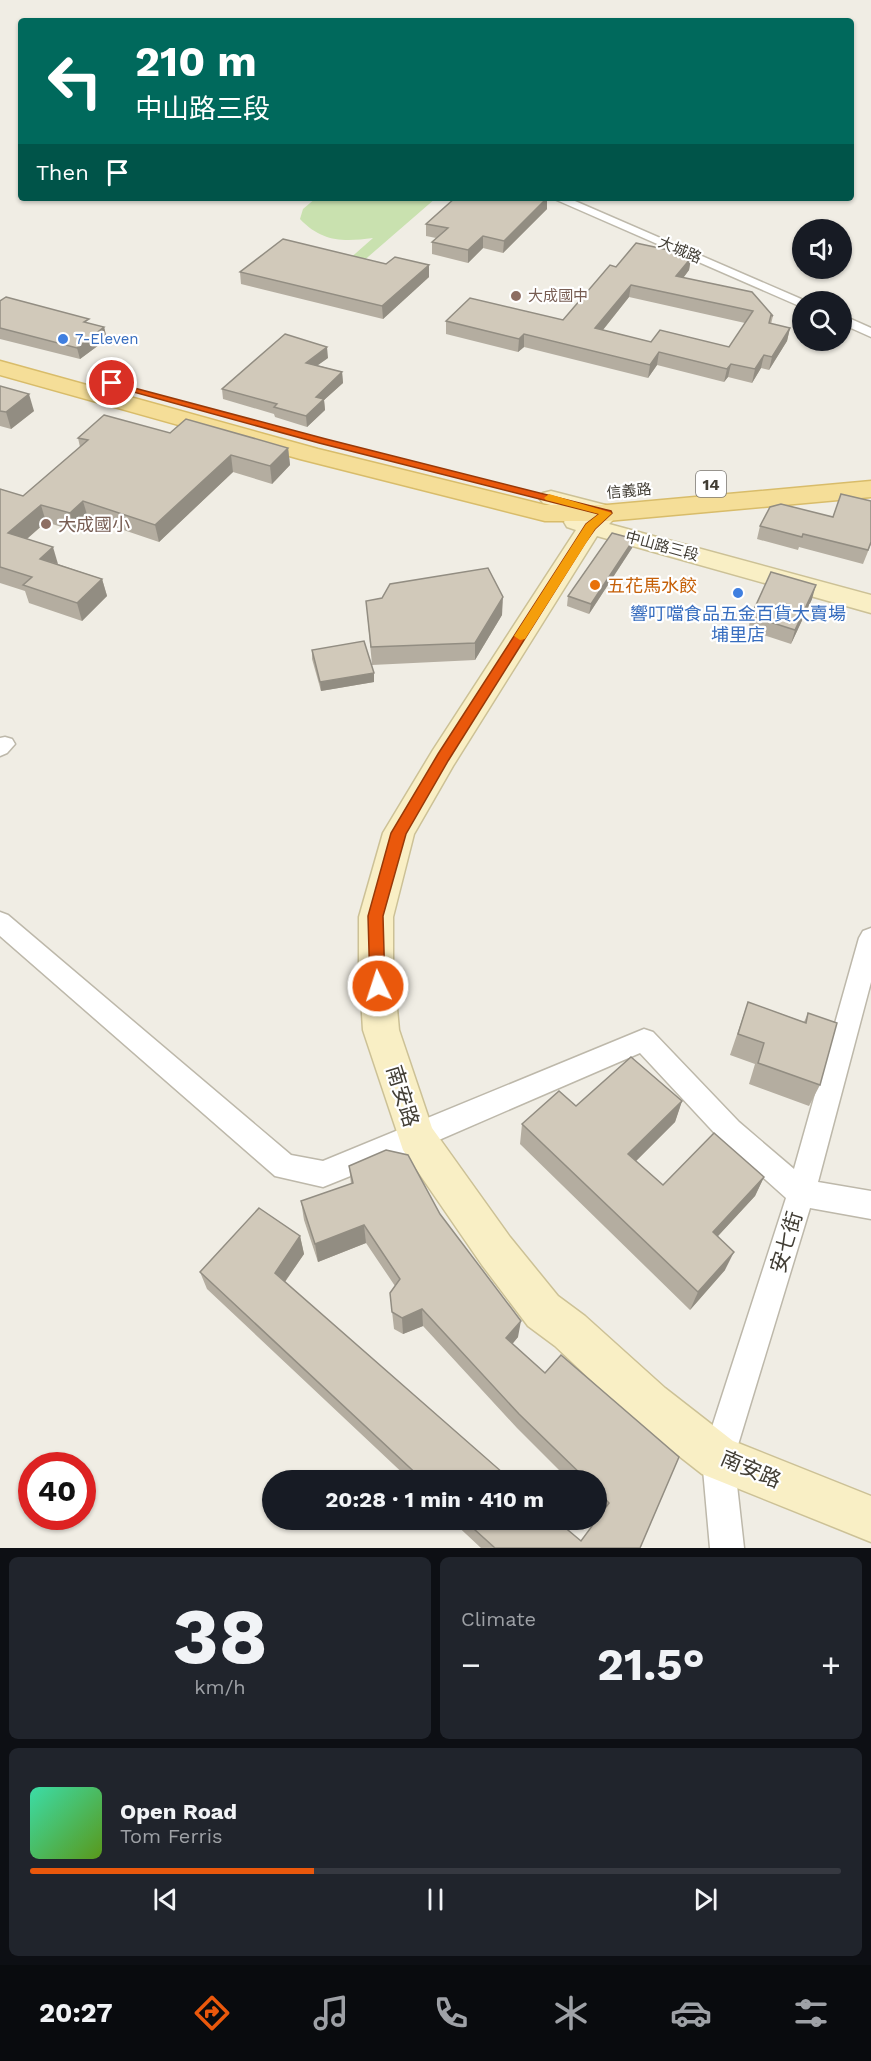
<!DOCTYPE html>
<meta charset="utf-8">
<style>
:root{--surface:#171b24;--page:#20242c;--text:#f1f3f6;--muted:#9ea1a6;--line:#363941;--accent:#ea580c}
body{margin:0;font-family:"Work Sans","Noto Sans TC",sans-serif;background:var(--page);color:var(--text);height:100vh;display:flex;flex-direction:column;font-size:22px;white-space:nowrap}
*{box-sizing:border-box;margin:0}
p{font-size:20px;color:var(--muted)}
.icon{flex:none;width:33px;height:33px;fill:none;stroke:currentColor;stroke-width:2;stroke-linecap:round;stroke-linejoin:round}
.map{position:relative;height:1548px;overflow:hidden}
.details{display:flex;flex-direction:column;gap:9px;padding:9px;background:#0d0f14;flex:1}
.details>*{flex:none}
.top-card{position:absolute;left:18px;top:18px;width:836px;height:183px;border-radius:6px;box-shadow:0 2px 4px #0004;background:#00695c;color:#fff;overflow:hidden}
.buttons{position:absolute;left:792px;top:219px;display:grid;gap:12px}
.buttons a{display:grid;place-items:center;width:60px;height:60px;border-radius:50%;background:var(--surface);box-shadow:0 2px 4px #0004;font-size:30px}
.speed{position:absolute;left:18px;top:1452px;display:flex;gap:12px;font-size:30px;font-weight:700;text-align:center}
.speed>*{display:grid;place-content:center;width:78px;height:78px;border-radius:50%;background:var(--surface);box-shadow:0 2px 4px #0004;line-height:1}
.speed .limit{border:9px solid #d22;background:#fff;color:#111}
.pin{position:absolute;display:grid;place-items:center;width:51px;height:51px;color:#fff;margin:-26px;border:3px solid #fff;border-radius:50%;box-shadow:0 2px 6px #0007}
.me{position:absolute;width:66px;margin:-33px;rotate:356deg;stroke-linejoin:round;filter:drop-shadow(0 0 4px #0008)}
.turn{display:flex;align-items:center;gap:21px;height:126px;padding:0 18px;font-size:27px}
.turn .icon{width:78px;height:78px;stroke-width:2.5}
.turn b{display:block;font-size:42px;line-height:51px}
.then{display:flex;align-items:center;height:57px;padding:0 18px;background:#0003;gap:12px;font-size:22px}
.big{font-size:45px;font-weight:700;line-height:1.1}
.details .card{flex:1;display:flex;flex-direction:column;justify-content:center;gap:9px;min-width:0;padding:0 21px;border-radius:9px;background:var(--page)}
.details .dial{align-items:center;gap:0}
.dial b{font-size:78px;line-height:1}
.song{display:flex;align-items:center;gap:18px}
.cover{width:72px;height:72px;border-radius:9px;background:linear-gradient(135deg,hsl(160 70% 55%),hsl(90 70% 35%))}
.played{height:6px;border-radius:3px;background:linear-gradient(90deg,var(--accent) 35%,var(--line) 35%)}
.keys{display:flex;justify-content:space-around;direction:ltr}
.heat{display:flex;justify-content:space-between;align-items:center;font-size:33px;direction:ltr}
.details .tiles{flex:1;display:grid;gap:9px;grid-template-columns:1fr 1fr}
.card:last-child{grid-column:span 2}
.trip{position:absolute;left:262px;top:1470px;width:345px;height:60px;border-radius:30px;background:var(--surface);box-shadow:0 2px 4px #0004;font-weight:700;line-height:60px;text-align:center}
.dock{display:flex;height:96px;justify-content:space-around;align-items:center;background:#090b0e;color:var(--muted)}
.dock .icon{width:42px;height:42px}
.dock .selected{color:var(--accent)}
.dock b{font-size:27px;color:var(--text)}
.map>svg:first-child{display:block}
.green{fill:#c9e1af}
.lines{fill:none;stroke-linecap:round;stroke-linejoin:round}
.street-casing{stroke:#bdb8aa;stroke-width:3}
.secondary-casing{stroke:#ccc196;stroke-width:3}
.primary-casing{stroke:#d8bc6a;stroke-width:3}
.street{fill:#fff;fill-rule:evenodd}
.secondary{fill:#f9efc5;fill-rule:evenodd}
.primary{fill:#f5de98;fill-rule:evenodd}
.wall{fill:#b4ada0;fill-rule:evenodd}
.shaded-wall{fill:#928d82}
.building{fill:#d1c9ba;stroke:#928d82;stroke-width:1.5;fill-rule:evenodd}
.route{fill:#ea580c;stroke:#983908;stroke-width:1.5}
.slow{fill:#f59e0b}
.education-dot{fill:#8d6e63;stroke:#fff;stroke-width:2}
.shop-dot{fill:#3f7fe0;stroke:#fff;stroke-width:2}
.food-dot{fill:#e8710a;stroke:#fff;stroke-width:2}
.labels{text-anchor:middle;dominant-baseline:central;stroke-width:4.5;stroke-linejoin:round;paint-order:stroke}
.far-street-label{font-size:15px;fill:#413d34;stroke:#fff}
.far-education-label{font-size:15px;fill:#785e54;stroke:#fff;text-anchor:start}
.far-shop-label{font-size:15px;fill:#366cbe;stroke:#fff;text-anchor:start}
.shield{fill:#fff;stroke:#7a7771;stroke-width:1.5}
.shield-label{font-size:16px;font-weight:bold;fill:#413d34}
.education-label{font-size:18px;fill:#785e54;stroke:#fff;text-anchor:start}
.food-label{font-size:18px;fill:#c56008;stroke:#fff;text-anchor:start}
.shop-label{font-size:18px;fill:#366cbe;stroke:#fff}
.near-street-label{font-size:21px;fill:#413d34;stroke:#fff}
</style>
<div class="map">
<svg width="871" height="1548" viewBox="0 0 871 1548">
<rect width="100%" height="100%" fill="#f0ede4"/>
<!-- green -->
<path class="green" d="M 316,198 L 436,198 L 361,263 L 347,261 L 373,238 C 343,242 322,242 300,219 L 303,209 Z"/>
<g class="lines">
<!-- street casing -->
<g class="street-casing">
<g id="street">
<path d="M 552,198 L 568,198 L 808,302 L 802,302 L 802,306 L 797,305 Z"/>
<path d="M 842,315 L 871,328 L 871,337 L 842,324 Z"/>
<path d="M 5,737 L 12,739 L 15,744 L 7,753 L 0,756 L 0,738 Z"/>
<path d="M 0,912 L 8,915 L 291,1155 L 323,1161 L 644,1029 L 653,1032 L 739,1122 L 794,1169 L 859,938 L 863,931 L 871,928 L 871,982 L 818,1182 L 871,1191 L 871,1219 L 810,1208 L 734,1458 L 744,1548 L 710,1548 L 702,1458 L 786,1198 L 721,1140 L 640,1053 L 425,1146 L 323,1187 L 275,1176 L 0,936 Z"/>
</g>
</g>
<!-- secondary casing -->
<g class="secondary-casing">
<path id="secondary" d="M 551,491 L 617,508 L 620,513 L 609,524 L 871,595 L 871,613 L 597,536 L 453,766 L 414,834 L 393,917 L 393,965 L 399,1030 L 432,1128 L 510,1237 L 558,1296 L 585,1316 L 665,1388 L 733,1441 L 871,1496 L 871,1542 L 702,1474 L 633,1420 L 555,1346 L 528,1326 L 482,1265 L 403,1150 L 363,1030 L 359,965 L 359,917 L 383,833 L 433,750 L 576,530 L 567,527 L 564,522 L 567,517 L 576,515 L 587,517 L 589,515 L 543,503 L 539,498 L 543,493 Z"/>
</g>
<!-- primary casing -->
<g class="primary-casing">
<path id="primary" d="M 0,361 L 318,449 L 545,505 L 607,505 L 871,481 L 871,497 L 607,521 L 545,521 L 300,459 L 0,375 Z"/>
</g>
<!-- street -->
<use href="#street" class="street"/>
<!-- secondary -->
<use href="#secondary" class="secondary"/>
<!-- primary -->
<use href="#primary" class="primary"/>
</g>
<!-- wall -->
<g class="wall">
<path d="M 455,198 L 547,198 L 547,209 L 503,253 L 483,248 L 468,263 L 432,254 L 432,242 L 436,238 L 426,236 L 426,224 Z"/>
<path d="M 686,257 L 691,258 L 689,270 L 683,278 L 773,316 L 771,324 L 790,328 L 787,341 L 769,370 L 761,368 L 752,383 L 728,377 L 724,382 L 657,365 L 648,378 L 524,347 L 518,352 L 446,334 L 446,321 L 563,320 L 616,267 ZM 629,297 L 745,323 L 729,347 L 651,342 L 603,330 Z"/>
<path d="M 386,264 L 429,277 L 383,319 L 241,284 L 240,272 Z"/>
<path d="M 0,301 L 104,327 L 107,339 L 80,359 L 0,339 Z"/>
<path d="M 328,358 L 317,365 L 342,372 L 343,383 L 324,400 L 325,410 L 307,427 L 275,417 L 274,414 L 223,399 L 222,389 Z"/>
<path d="M 0,386 L 34,411 L 11,429 L 0,426 Z"/>
<path d="M 170,433 L 288,448 L 290,465 L 272,484 L 233,472 L 159,542 L 88,518 L 74,531 L 46,522 L 27,539 L 58,564 L 102,579 L 107,596 L 82,621 L 29,603 L 25,591 L 0,583 L 0,489 L 23,496 L 80,447 L 78,438 Z"/>
<path d="M 871,501 L 871,544 L 863,564 L 799,547 L 798,550 L 757,539 L 760,526 L 833,517 Z"/>
<path d="M 634,539 L 632,548 L 589,614 L 567,606 L 568,596 Z"/>
<path d="M 812,599 L 791,644 L 748,630 L 751,616 Z"/>
<path d="M 366,601 L 502,615 L 475,660 L 372,665 Z"/>
<path d="M 312,650 L 374,673 L 374,682 L 321,691 L 312,659 Z"/>
<path d="M 748,1002 L 804,1022 L 808,1013 L 820,1085 L 809,1106 L 749,1084 L 755,1064 L 730,1055 Z"/>
<path d="M 682,1101 L 675,1122 L 636,1161 L 663,1185 L 764,1177 L 755,1196 L 718,1236 L 725,1270 L 690,1310 L 520,1144 L 522,1124 L 576,1106 Z"/>
<path d="M 349,1166 L 440,1214 L 518,1337 L 512,1344 L 640,1548 L 481,1548 L 451,1520 L 556,1520 L 581,1541 L 602,1513 L 597,1508 L 597,1480 L 569,1480 L 517,1428 L 423,1326 L 403,1334 L 394,1329 L 390,1293 L 395,1286 L 366,1243 L 318,1262 L 304,1220 L 301,1201 L 351,1184 Z"/>
<path d="M 300,1236 L 304,1254 L 285,1282 L 511,1480 L 410,1480 L 207,1289 L 200,1272 Z"/>
</g>
<!-- shaded-wall -->
<g class="shaded-wall">
<path d="M 547,198 L 547,209 L 503,253 L 504,241 Z"/>
<path d="M 483,236 L 483,248 L 468,263 L 468,250 Z"/>
<path d="M 687,254 L 685,265 L 691,258 L 689,270 L 675,289 L 676,276 L 685,256 Z"/>
<path d="M 429,265 L 429,277 L 383,319 L 382,306 Z"/>
<path d="M 631,285 L 629,297 L 594,341 L 595,328 Z"/>
<path d="M 104,327 L 107,339 L 80,359 L 77,348 Z"/>
<path d="M 790,328 L 787,341 L 769,370 L 772,357 Z"/>
<path d="M 524,334 L 524,347 L 518,352 L 519,339 Z"/>
<path d="M 327,347 L 328,358 L 307,373 L 306,363 Z"/>
<path d="M 659,352 L 657,365 L 648,378 L 650,365 Z"/>
<path d="M 764,355 L 761,368 L 752,383 L 755,369 Z"/>
<path d="M 731,364 L 728,377 L 724,382 L 727,369 Z"/>
<path d="M 342,372 L 343,383 L 324,400 L 325,410 L 307,427 L 306,416 L 316,397 Z"/>
<path d="M 29,394 L 34,411 L 11,429 L 6,412 Z"/>
<path d="M 288,448 L 290,465 L 272,484 L 270,466 Z"/>
<path d="M 231,455 L 233,472 L 159,542 L 155,525 Z"/>
<path d="M 83,501 L 88,518 L 74,531 L 70,513 Z"/>
<path d="M 41,505 L 46,522 L 14,550 L 8,533 Z"/>
<path d="M 634,539 L 632,548 L 589,614 L 591,604 Z"/>
<path d="M 53,547 L 58,564 L 40,559 Z"/>
<path d="M 102,579 L 107,596 L 82,621 L 77,603 Z"/>
<path d="M 816,585 L 812,599 L 791,644 L 795,630 Z"/>
<path d="M 503,597 L 502,615 L 475,660 L 475,643 Z"/>
<path d="M 374,673 L 374,682 L 321,691 L 320,682 Z"/>
<path d="M 682,1101 L 675,1122 L 623,1174 L 628,1154 Z"/>
<path d="M 764,1177 L 755,1196 L 705,1250 L 713,1232 Z"/>
<path d="M 364,1225 L 366,1243 L 318,1262 L 315,1244 Z"/>
<path d="M 300,1236 L 304,1254 L 279,1290 L 275,1273 Z"/>
<path d="M 734,1252 L 725,1270 L 690,1310 L 698,1292 Z"/>
<path d="M 422,1309 L 423,1326 L 403,1334 L 402,1318 Z"/>
<path d="M 521,1321 L 518,1337 L 504,1354 L 506,1338 Z"/>
</g>
<!-- building -->
<g class="building">
<path d="M 455,198 L 547,198 L 504,241 L 483,236 L 468,250 L 432,242 L 448,228 L 426,224 Z"/>
<path d="M 283,239 L 386,264 L 395,257 L 429,265 L 382,306 L 240,272 Z"/>
<path d="M 636,243 L 687,254 L 685,256 L 691,258 L 676,276 L 752,292 L 773,316 L 771,315 L 769,323 L 790,328 L 772,357 L 764,355 L 755,369 L 731,364 L 727,369 L 659,352 L 650,365 L 524,334 L 519,339 L 446,321 L 470,298 L 563,320 L 610,265 L 616,267 ZM 631,285 L 753,311 L 729,347 L 660,330 L 651,342 L 595,328 Z"/>
<path d="M 6,297 L 89,319 L 84,322 L 104,327 L 77,348 L 0,328 L 0,301 Z"/>
<path d="M 285,334 L 327,347 L 306,363 L 342,372 L 316,397 L 324,399 L 306,416 L 274,407 L 277,404 L 222,389 Z"/>
<path d="M 0,386 L 29,394 L 6,412 L 0,411 Z"/>
<path d="M 104,415 L 170,433 L 186,419 L 288,448 L 270,466 L 231,455 L 155,525 L 83,501 L 70,513 L 41,505 L 8,533 L 53,547 L 40,559 L 102,579 L 77,603 L 23,585 L 32,577 L 0,567 L 0,489 L 23,496 L 88,440 L 78,438 Z"/>
<path d="M 841,494 L 871,501 L 871,542 L 868,550 L 803,534 L 802,537 L 760,526 L 770,507 L 781,504 L 833,517 Z"/>
<path d="M 612,533 L 634,539 L 591,604 L 568,596 Z"/>
<path d="M 488,568 L 503,597 L 475,643 L 371,647 L 366,601 L 382,598 L 390,584 Z"/>
<path d="M 771,572 L 816,585 L 795,630 L 751,616 Z"/>
<path d="M 364,641 L 374,673 L 320,682 L 312,650 Z"/>
<path d="M 748,1002 L 806,1023 L 808,1013 L 837,1023 L 820,1085 L 758,1063 L 764,1043 L 738,1034 Z"/>
<path d="M 631,1057 L 682,1101 L 628,1154 L 663,1185 L 714,1133 L 764,1177 L 713,1232 L 734,1252 L 698,1292 L 522,1124 L 559,1091 L 576,1106 Z"/>
<path d="M 386,1150 L 408,1155 L 440,1214 L 521,1321 L 506,1338 L 545,1373 L 561,1355 L 679,1457 L 640,1548 L 495,1548 L 464,1520 L 556,1520 L 581,1541 L 609,1503 L 597,1490 L 597,1480 L 587,1480 L 519,1414 L 422,1309 L 402,1318 L 392,1312 L 390,1293 L 400,1279 L 364,1225 L 315,1244 L 301,1201 L 353,1183 L 349,1166 Z"/>
<path d="M 259,1208 L 300,1236 L 275,1273 L 511,1480 L 423,1480 L 200,1272 Z"/>
</g>
<!-- route -->
<path class="route" d="M 108,381 L 326,439 L 611,511 L 612,513 L 595,529 L 585,543 L 448,761 L 406,834 L 383,916 L 385,986 L 383,991 L 378,993 L 372,991 L 370,986 L 368,916 L 391,833 L 438,754 L 574,543 L 586,524 L 599,514 L 319,443 L 108,385 Z"/>
<!-- slow -->
<path class="slow" d="M 549,494 L 612,513 L 595,529 L 525,639 L 520,640 L 514,636 L 516,633 L 586,524 L 599,514 L 546,500 L 544,498 Z"/>
<!-- markers -->
<g class="education-dot">
<circle cx="516" cy="296" r="6"/>
<circle cx="46" cy="524" r="6"/>
</g>
<g class="shop-dot">
<circle cx="63" cy="339" r="6"/>
<circle cx="738" cy="593" r="6"/>
</g>
<circle class="food-dot" cx="595" cy="585" r="6"/>
<g class="labels">
<!-- far-street labels -->
<g class="far-street-label">
<text transform="translate(680 250) rotate(23)">大城路</text>
<text transform="translate(629 491) rotate(-5)">信義路</text>
<text transform="translate(662 546) rotate(15)">中山路三段</text>
</g>
<!-- far-education labels -->
<g class="far-education-label">
<text x="528" y="296">大成國中</text>
</g>
<!-- far-shop labels -->
<g class="far-shop-label">
<text x="75" y="339">7-Eleven</text>
</g>
<!-- shield labels -->
<rect class="shield" x="696" y="471" width="30" height="26" rx="4.5"/>
<g class="shield-label">
<text x="711" y="484">14</text>
</g>
<!-- education labels -->
<g class="education-label">
<text x="58" y="524">大成國小</text>
</g>
<!-- food labels -->
<g class="food-label">
<text x="607" y="585">五花馬水餃</text>
</g>
<!-- shop labels -->
<g class="shop-label">
<text x="738" y="613">響叮噹食品五金百貨大賣場<tspan x="738" dy="21">埔里店</tspan></text>
</g>
<!-- near-street labels -->
<g class="near-street-label">
<text transform="translate(403 1096) rotate(73)">南安路</text>
<text transform="translate(786 1242) rotate(-73)">安七街</text>
<text transform="translate(751 1469) rotate(23)">南安路</text>
</g>
</g>
</svg>
<div class="buttons">
<a><svg class="icon" aria-label="sound" viewBox="0 0 24 24"><path d="M4 9h4l5-4v14l-5-4H4zM17 9q2 3 0 6"/></svg></a>
<a><svg class="icon" aria-label="search" viewBox="0 0 24 24"><circle cx="10" cy="10" r="6"/><path d="M15 15l6 6"/></svg></a>
</div>
<div class="speed"><div class="limit">40</div></div>
<div class="pin" style="left:112px;top:383px;background:#d93025"><svg class="icon" aria-label="arrive" viewBox="0 0 24 24"><path d="M6 21V4h12l-3 4 3 4H6"/></svg></div>
<svg class="me" style="left:378px;top:986px" viewBox="-20 -20 40 40"><circle r="17" fill="#ea580c" stroke="#fff" stroke-width="3"/><path d="M0-11L8 9 0 5-8 9z" fill="#fff"/></svg>
<div class="trip">20:28 · 1 min · 410 m</div>
<div class="top-card">
<div class="turn"><svg class="icon" aria-label="left" viewBox="0 0 24 24"><path d="M17 20v-9H6M10 6l-5 5 5 5"/></svg><div><b>210 m</b>中山路三段</div></div>
<div class="then">Then<svg class="icon" aria-label="arrive" viewBox="0 0 24 24"><path d="M6 21V4h12l-3 4 3 4H6"/></svg></div>
</div>
</div>
<section class="details">
<div class="tiles">
<div class="card dial"><b>38</b><p>km/h</p></div>
<div class="card"><p>Climate</p>
<div class="heat"><a>−</a><b class="big">21.5°</b><a>+</a></div>
</div>
<div class="card">
<div class="song"><i class="cover"></i><div><b>Open Road</b><p>Tom Ferris</p></div></div>
<div class="played"></div>
<div class="keys"><svg class="icon" aria-label="previous" viewBox="0 0 24 24"><path d="M18 5L8 12l10 7zM5 5v14"/></svg><svg class="icon" aria-label="pause" viewBox="0 0 24 24"><path d="M8 5v14M16 5v14"/></svg><svg class="icon" aria-label="next" viewBox="0 0 24 24"><path d="M6 5l10 7-10 7zM19 5v14"/></svg></div>
</div>
</div>
</section>
<nav class="dock">
<b>20:27</b>
<svg class="icon selected" aria-label="directions" viewBox="0 0 24 24"><path d="M12 3l9 9-9 9-9-9zM9 14v-3h6M13 9l2 2-2 2"/></svg>
<svg class="icon" aria-label="music" viewBox="0 0 24 24"><path d="M9 18V5l10-2v13"/><circle cx="6" cy="18" r="3"/><circle cx="16" cy="16" r="3"/></svg>
<svg class="icon" aria-label="phone" viewBox="0 0 24 24"><path d="M5 4h4l2 5-3 2q2 4 5 5l2-3 5 2v4C11 20 4 13 5 4z"/></svg>
<svg class="icon" aria-label="climate" viewBox="0 0 24 24"><path d="M12 3v18M4 7l16 10M4 17L20 7"/></svg>
<svg class="icon" aria-label="car" viewBox="0 0 24 24"><path d="M5 17H2v-5l4-1 3-4h7l3 4 3 1v5h-3M9 17h6M6 11h13"/><circle cx="7" cy="17" r="2"/><circle cx="17" cy="17" r="2"/></svg>
<svg class="icon" aria-label="filters" viewBox="0 0 24 24"><path d="M4 7h16M4 17h16"/><circle cx="9" cy="7" r="2"/><circle cx="15" cy="17" r="2"/></svg>
</nav>
